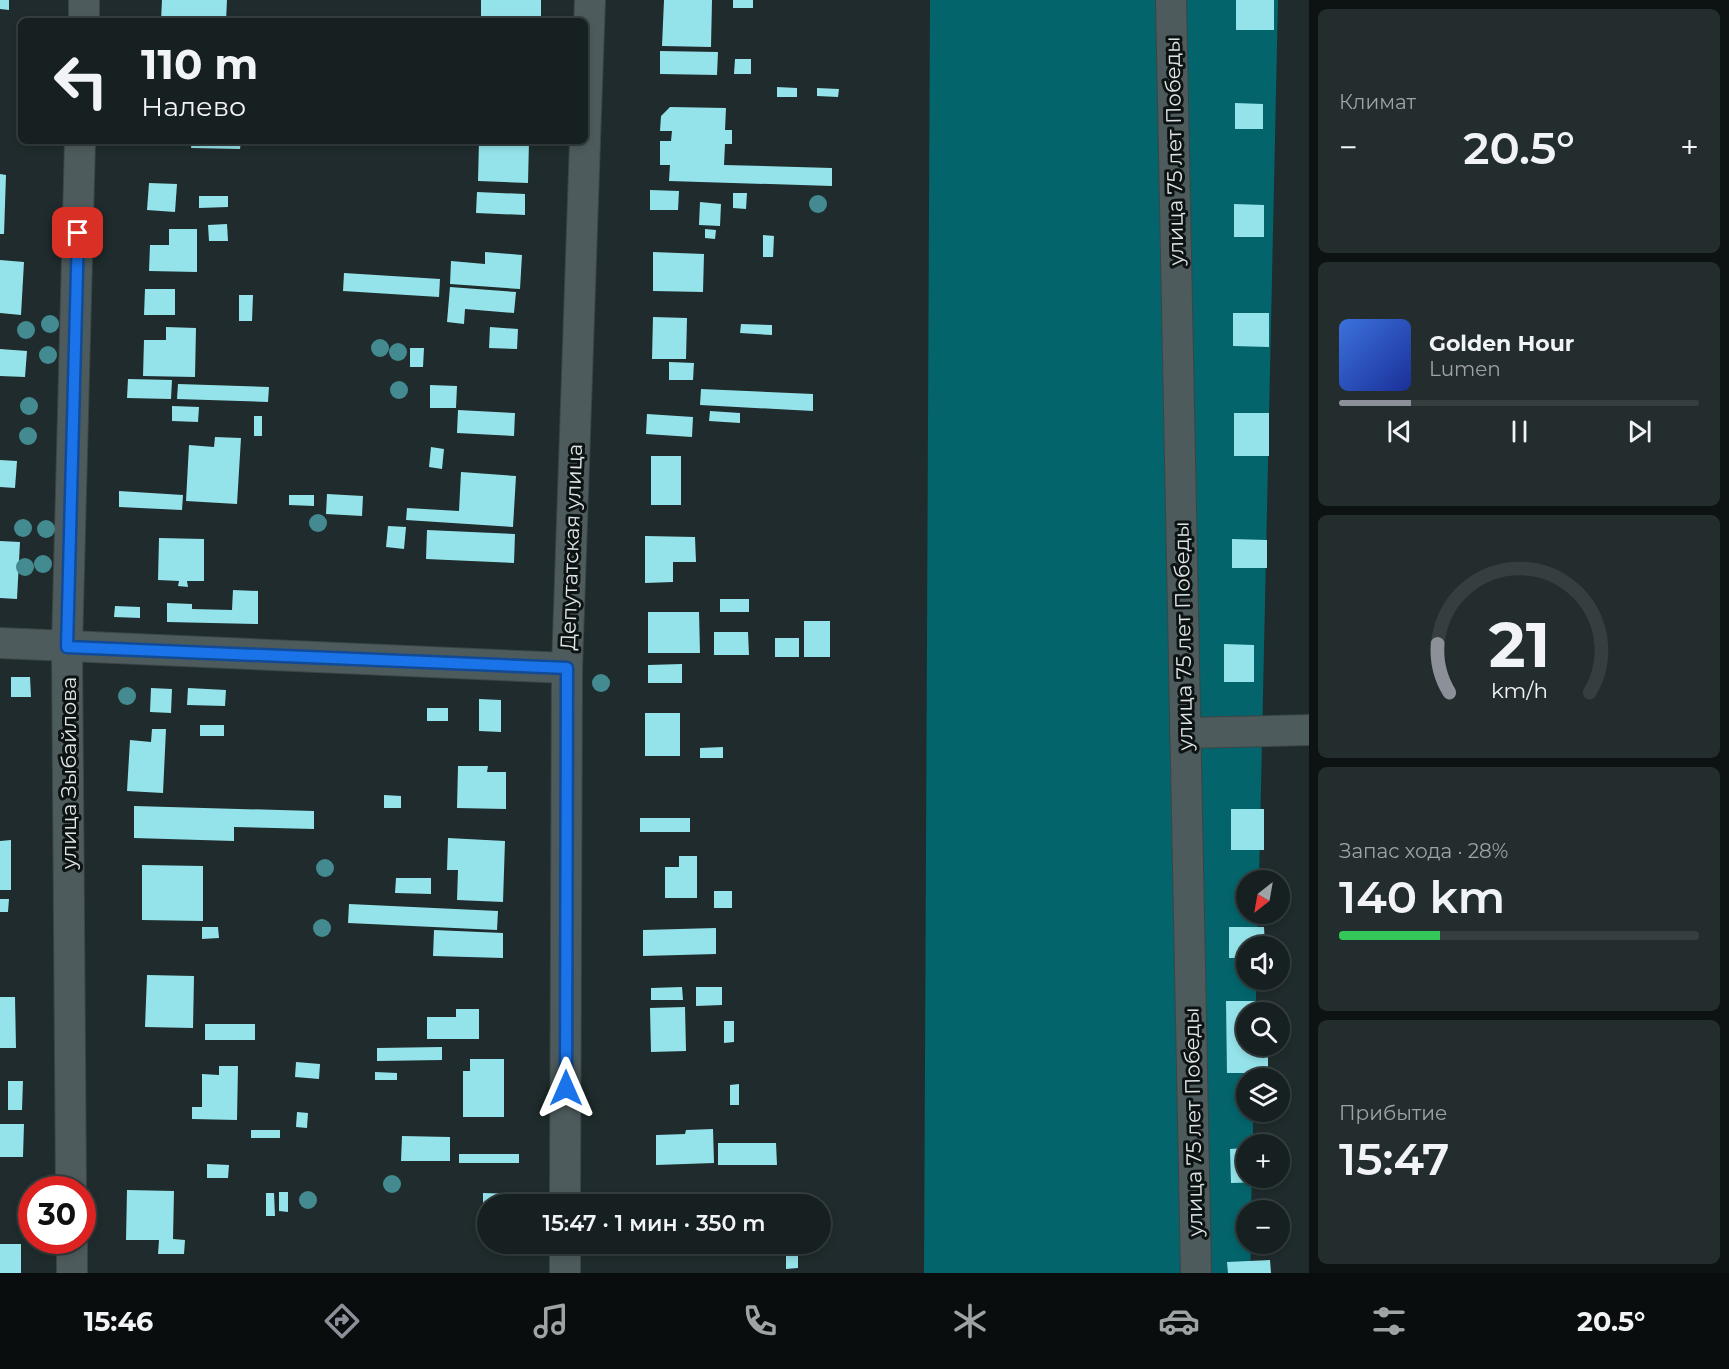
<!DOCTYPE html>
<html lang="ru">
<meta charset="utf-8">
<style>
:root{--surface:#172021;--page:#242d2e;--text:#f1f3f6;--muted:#9ea3a5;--line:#363e3f;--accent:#8c9099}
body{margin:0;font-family:Montserrat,sans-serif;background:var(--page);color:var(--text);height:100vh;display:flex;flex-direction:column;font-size:22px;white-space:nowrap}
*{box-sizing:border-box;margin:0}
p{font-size:20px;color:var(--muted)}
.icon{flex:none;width:33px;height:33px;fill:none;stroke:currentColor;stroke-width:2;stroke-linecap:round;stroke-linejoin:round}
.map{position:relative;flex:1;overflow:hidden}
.details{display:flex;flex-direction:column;gap:9px;padding:9px;background:#0d1212;width:420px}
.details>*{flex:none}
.guide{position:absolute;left:18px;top:18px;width:570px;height:126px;border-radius:9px;box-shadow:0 3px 9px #0003,0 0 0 2px var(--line);background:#172021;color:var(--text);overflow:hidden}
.needle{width:39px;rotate:211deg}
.controls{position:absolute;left:1236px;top:870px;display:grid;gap:12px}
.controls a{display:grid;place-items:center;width:54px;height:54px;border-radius:50%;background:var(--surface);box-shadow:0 3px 9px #0003,0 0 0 2px var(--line);font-size:30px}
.speed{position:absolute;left:18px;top:1176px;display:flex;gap:12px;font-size:30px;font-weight:700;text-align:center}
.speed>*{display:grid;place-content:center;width:78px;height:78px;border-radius:50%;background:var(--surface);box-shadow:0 3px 9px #0003,0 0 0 2px var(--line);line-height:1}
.speed .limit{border:9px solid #d22;background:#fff;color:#111}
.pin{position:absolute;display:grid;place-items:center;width:51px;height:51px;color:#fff;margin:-26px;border-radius:12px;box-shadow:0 3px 9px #0006}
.me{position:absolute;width:66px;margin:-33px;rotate:0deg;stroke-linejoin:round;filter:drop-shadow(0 0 4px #0008)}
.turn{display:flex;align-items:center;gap:21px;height:126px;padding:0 24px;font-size:27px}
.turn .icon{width:78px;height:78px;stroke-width:2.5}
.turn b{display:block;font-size:42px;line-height:51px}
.big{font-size:45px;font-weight:600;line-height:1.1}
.details .widget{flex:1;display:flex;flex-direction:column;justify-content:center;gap:9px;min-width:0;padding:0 21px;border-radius:9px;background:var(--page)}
.details .dial{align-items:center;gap:0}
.dial svg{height:156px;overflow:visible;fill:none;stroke:var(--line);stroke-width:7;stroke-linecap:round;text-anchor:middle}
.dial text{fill:var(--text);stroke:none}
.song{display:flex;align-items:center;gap:18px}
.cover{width:72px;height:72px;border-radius:9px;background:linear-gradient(135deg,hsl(220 70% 55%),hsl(230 70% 35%))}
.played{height:6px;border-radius:3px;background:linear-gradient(90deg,var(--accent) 20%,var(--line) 20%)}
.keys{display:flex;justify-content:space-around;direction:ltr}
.heat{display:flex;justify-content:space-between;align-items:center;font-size:33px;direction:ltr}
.charge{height:9px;border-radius:4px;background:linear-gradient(90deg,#34c759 28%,var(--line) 0)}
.trip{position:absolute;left:477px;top:1194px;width:354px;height:60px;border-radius:30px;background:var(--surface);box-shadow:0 3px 9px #0003,0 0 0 2px var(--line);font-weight:600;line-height:60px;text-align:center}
.tabs{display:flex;height:96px;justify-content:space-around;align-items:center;background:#090d0d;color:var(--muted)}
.tabs .icon{width:42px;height:42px}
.tabs .on{color:var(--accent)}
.tabs b{font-size:27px;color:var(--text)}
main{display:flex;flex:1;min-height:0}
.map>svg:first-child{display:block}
.forest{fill:#03646b}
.building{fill:#95e3ea}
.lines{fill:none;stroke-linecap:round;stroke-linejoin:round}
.minor-casing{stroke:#3c4546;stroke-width:32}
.minor{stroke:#4e5b5c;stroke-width:30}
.tree{fill:#448b91}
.route-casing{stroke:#114b97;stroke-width:15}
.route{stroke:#1a73e8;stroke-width:10}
.labels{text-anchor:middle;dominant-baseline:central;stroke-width:6;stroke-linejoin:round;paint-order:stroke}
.street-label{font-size:21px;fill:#dee5e6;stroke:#0d1212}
</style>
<main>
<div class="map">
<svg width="1309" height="1273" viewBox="0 0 1309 1273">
<rect width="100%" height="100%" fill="#1f2b2c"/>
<!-- forest -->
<path class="forest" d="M 930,0 L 1278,0 L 1259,880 L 1246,880 L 1246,914 L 1258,914 L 1257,946 L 1246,946 L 1246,980 L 1256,980 L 1256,1012 L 1246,1012 L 1246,1046 L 1255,1046 L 1254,1078 L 1246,1078 L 1246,1112 L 1253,1112 L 1253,1144 L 1246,1144 L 1246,1178 L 1252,1178 L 1251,1210 L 1246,1210 L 1246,1244 L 1251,1244 L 1250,1273 L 924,1273 Z"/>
<!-- building -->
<g class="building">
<path d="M 0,0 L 9,0 L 9,10 L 0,9 Z"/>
<path d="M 162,0 L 227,0 L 226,21 L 161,21 Z"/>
<rect x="481" y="0" width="60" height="21"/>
<path d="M 664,0 L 712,0 L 711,47 L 662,46 Z"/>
<rect x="733" y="0" width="20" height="8"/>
<rect x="1236" y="0" width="38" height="30"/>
<path d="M 660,51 L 718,52 L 717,75 L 660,74 Z"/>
<path d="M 735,59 L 751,59 L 751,74 L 734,74 Z"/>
<path d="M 777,87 L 797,88 L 797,97 L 777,97 Z"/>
<path d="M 817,88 L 839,89 L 838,97 L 817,96 Z"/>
<path d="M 1235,103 L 1263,104 L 1263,129 L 1235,129 Z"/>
<path d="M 670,107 L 726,108 L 725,130 L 732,130 L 732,144 L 725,144 L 724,165 L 832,168 L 832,186 L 669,181 L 670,165 L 660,165 L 660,141 L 671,141 L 672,131 L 660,131 L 661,116 Z"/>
<path d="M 192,141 L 241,141 L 240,149 L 191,148 Z"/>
<path d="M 479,141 L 529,141 L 528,183 L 478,181 Z"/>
<path d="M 0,174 L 6,175 L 4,234 L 0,234 Z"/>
<path d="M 149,183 L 177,184 L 175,212 L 147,210 Z"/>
<path d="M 650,190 L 679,191 L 678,210 L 650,210 Z"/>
<path d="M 477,192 L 525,194 L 525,215 L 476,213 Z"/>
<path d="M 733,193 L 747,193 L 746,209 L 733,208 Z"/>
<path d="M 199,196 L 228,196 L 228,207 L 199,208 Z"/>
<path d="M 700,202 L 721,204 L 720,226 L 699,225 Z"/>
<path d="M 1234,204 L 1264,205 L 1264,237 L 1234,237 Z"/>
<path d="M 227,224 L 228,241 L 209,241 L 208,225 Z"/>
<path d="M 169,229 L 197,229 L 197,272 L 149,271 L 150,245 L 169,245 Z"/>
<path d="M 705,229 L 716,230 L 715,239 L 705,238 Z"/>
<path d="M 763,235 L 774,236 L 773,257 L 763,257 Z"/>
<path d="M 485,252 L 522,255 L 520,289 L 450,284 L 451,261 L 485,264 Z"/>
<path d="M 653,252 L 704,254 L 703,292 L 653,291 Z"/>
<path d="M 0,260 L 24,262 L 21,315 L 0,313 Z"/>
<path d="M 344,273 L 440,279 L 439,297 L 343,291 Z"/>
<path d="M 450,287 L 516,292 L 514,313 L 465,309 L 464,324 L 447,322 Z"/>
<path d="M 145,289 L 175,289 L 175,315 L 144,315 Z"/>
<path d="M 239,295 L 253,295 L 252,321 L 239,321 Z"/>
<path d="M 1233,313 L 1269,313 L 1269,347 L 1233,346 Z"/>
<path d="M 653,317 L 687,318 L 686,359 L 652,359 Z"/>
<path d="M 741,324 L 772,325 L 772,335 L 740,333 Z"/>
<path d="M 166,327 L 196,328 L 195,377 L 143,376 L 144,340 L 166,340 Z"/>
<path d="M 490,327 L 518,329 L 517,349 L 489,348 Z"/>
<path d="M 410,348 L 424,348 L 423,367 L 410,367 Z"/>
<path d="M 0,349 L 27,351 L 25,377 L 0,376 Z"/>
<path d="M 669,362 L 694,363 L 693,380 L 669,380 Z"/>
<path d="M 128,379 L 172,380 L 171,399 L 127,398 Z"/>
<path d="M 178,384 L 269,387 L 268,402 L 177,399 Z"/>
<path d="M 430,385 L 457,386 L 456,408 L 430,408 Z"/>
<path d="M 701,389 L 813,394 L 813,411 L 700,405 Z"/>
<path d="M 172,406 L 199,407 L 198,422 L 172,421 Z"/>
<path d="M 458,410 L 515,413 L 514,436 L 457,433 Z"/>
<path d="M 710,411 L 740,413 L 740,423 L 709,421 Z"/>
<rect x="1234" y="413" width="35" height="43"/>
<path d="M 647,414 L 693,417 L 692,437 L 646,434 Z"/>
<rect x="254" y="416" width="8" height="20"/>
<path d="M 215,437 L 241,438 L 237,504 L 186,501 L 189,445 L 214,447 Z"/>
<path d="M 431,447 L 444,449 L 442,469 L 429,467 Z"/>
<rect x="651" y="456" width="30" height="49"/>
<path d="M 0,460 L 17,461 L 15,488 L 0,487 Z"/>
<path d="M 461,472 L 516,476 L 513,527 L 406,520 L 407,508 L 459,511 Z"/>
<path d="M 119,491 L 183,495 L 182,510 L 119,507 Z"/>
<path d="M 327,494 L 363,496 L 362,516 L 326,514 Z"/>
<path d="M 289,495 L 314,495 L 314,506 L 289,505 Z"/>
<path d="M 388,526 L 406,527 L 404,549 L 386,547 Z"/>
<path d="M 427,530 L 515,534 L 514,563 L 426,559 Z"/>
<path d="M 645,536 L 695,537 L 696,562 L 673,562 L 673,582 L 645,583 Z"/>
<path d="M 159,538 L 204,539 L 204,581 L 187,581 L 188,587 L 178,586 L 179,581 L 158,580 Z"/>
<path d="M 1232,539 L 1267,540 L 1267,568 L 1232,568 Z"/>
<path d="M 0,541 L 20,542 L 17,599 L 0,598 Z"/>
<path d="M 233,590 L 258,591 L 258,624 L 167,622 L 167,603 L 192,604 L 192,609 L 232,610 Z"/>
<rect x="720" y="599" width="29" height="13"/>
<path d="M 115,606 L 140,607 L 140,618 L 114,617 Z"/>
<path d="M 648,612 L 699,612 L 700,653 L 648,653 Z"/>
<rect x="804" y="621" width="26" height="36"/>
<path d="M 714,632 L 748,632 L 749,655 L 714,655 Z"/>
<rect x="775" y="638" width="24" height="19"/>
<path d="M 1224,644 L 1254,645 L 1254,682 L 1224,682 Z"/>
<path d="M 682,664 L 682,683 L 648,683 L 648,665 Z"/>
<path d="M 11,677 L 30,677 L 31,697 L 11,697 Z"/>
<path d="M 151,688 L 172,689 L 171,713 L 150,712 Z"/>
<path d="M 188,688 L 226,690 L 225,706 L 187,705 Z"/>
<path d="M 479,699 L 501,700 L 501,732 L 479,731 Z"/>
<rect x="427" y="708" width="21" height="13"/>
<rect x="645" y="713" width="35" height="43"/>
<rect x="200" y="725" width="24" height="11"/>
<path d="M 152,729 L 166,729 L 163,793 L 127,791 L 130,740 L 151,742 Z"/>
<path d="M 723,747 L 723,758 L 700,758 L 700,748 Z"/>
<path d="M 458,766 L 488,766 L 487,772 L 506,772 L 506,809 L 457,808 Z"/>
<path d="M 384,795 L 401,796 L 401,808 L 384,808 Z"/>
<path d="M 134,806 L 314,811 L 314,829 L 234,827 L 234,841 L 134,838 Z"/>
<rect x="1231" y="809" width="33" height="41"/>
<rect x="640" y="818" width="50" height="14"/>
<path d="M 448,838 L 505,841 L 503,902 L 457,900 L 458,870 L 447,870 Z"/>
<path d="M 11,840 L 11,890 L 0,890 L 0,841 Z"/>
<path d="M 679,856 L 697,856 L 697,898 L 665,898 L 665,867 L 679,867 Z"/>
<path d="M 142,865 L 203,866 L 203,921 L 142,920 Z"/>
<path d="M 396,878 L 431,878 L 431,894 L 395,893 Z"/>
<rect x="714" y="891" width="18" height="17"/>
<path d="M 0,899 L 9,899 L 8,912 L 0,912 Z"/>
<path d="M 349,904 L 498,911 L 497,930 L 348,923 Z"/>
<path d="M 202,927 L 218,927 L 219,938 L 202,939 Z"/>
<path d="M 1229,927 L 1264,927 L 1265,946 L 1246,946 L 1246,958 L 1229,958 Z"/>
<path d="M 716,928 L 716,954 L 643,956 L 643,930 Z"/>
<path d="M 434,930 L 503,933 L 503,958 L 433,956 Z"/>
<path d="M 147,975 L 194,976 L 193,1028 L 145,1027 Z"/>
<path d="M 682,987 L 683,1000 L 651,1000 L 651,988 Z"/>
<path d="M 696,987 L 722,987 L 722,1005 L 696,1006 Z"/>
<path d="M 0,997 L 15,997 L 16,1048 L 0,1048 Z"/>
<path d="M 1226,1001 L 1268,1001 L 1268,1012 L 1246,1012 L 1246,1046 L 1268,1046 L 1268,1073 L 1227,1073 Z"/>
<path d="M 685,1007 L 686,1051 L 651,1052 L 650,1008 Z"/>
<path d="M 456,1009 L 479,1009 L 479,1039 L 427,1039 L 427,1017 L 456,1017 Z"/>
<path d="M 724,1021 L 734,1021 L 734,1042 L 724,1043 Z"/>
<rect x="205" y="1024" width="50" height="16"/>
<path d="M 442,1047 L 442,1060 L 377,1061 L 377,1048 Z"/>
<path d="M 470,1059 L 504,1059 L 504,1117 L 463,1117 L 463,1071 L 470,1071 Z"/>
<path d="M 296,1062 L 320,1064 L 319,1079 L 295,1077 Z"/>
<path d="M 219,1066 L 238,1066 L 237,1120 L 192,1119 L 192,1107 L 202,1107 L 202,1074 L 219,1075 Z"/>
<path d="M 375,1072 L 397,1073 L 397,1080 L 375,1080 Z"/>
<path d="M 8,1081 L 23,1081 L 22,1110 L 8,1110 Z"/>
<path d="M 739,1084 L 739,1105 L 730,1105 L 730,1085 Z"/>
<path d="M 297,1112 L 308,1113 L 307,1128 L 296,1127 Z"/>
<path d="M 0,1124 L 24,1124 L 23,1157 L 0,1157 Z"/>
<path d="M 713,1129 L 714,1163 L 656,1165 L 656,1135 L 685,1134 L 686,1130 Z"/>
<rect x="251" y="1130" width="29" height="8"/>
<path d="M 402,1136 L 450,1137 L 450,1161 L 401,1161 Z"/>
<path d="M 718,1143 L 776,1143 L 777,1165 L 718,1165 Z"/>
<path d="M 1246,1148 L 1246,1178 L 1265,1178 L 1265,1182 L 1231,1183 L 1230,1149 Z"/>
<rect x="459" y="1154" width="60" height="9"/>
<path d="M 207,1164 L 229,1165 L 228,1178 L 207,1178 Z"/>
<path d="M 127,1190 L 174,1191 L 173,1239 L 185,1240 L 184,1254 L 158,1254 L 159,1240 L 126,1240 Z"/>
<path d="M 279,1192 L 288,1192 L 288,1212 L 279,1211 Z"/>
<path d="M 266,1193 L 274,1193 L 275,1216 L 266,1216 Z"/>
<path d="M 483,1193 L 517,1194 L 517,1204 L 488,1204 L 488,1239 L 483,1239 Z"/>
<rect x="0" y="1244" width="21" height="29"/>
<path d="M 676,1244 L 738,1244 L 738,1256 L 676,1255 Z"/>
<path d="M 798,1255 L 798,1268 L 786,1269 L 786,1256 Z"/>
<path d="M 1270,1260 L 1271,1273 L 1228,1273 L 1227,1262 Z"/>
</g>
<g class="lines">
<!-- minor casing -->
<g class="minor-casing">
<g id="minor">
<path d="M 1171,0 L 1196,1273"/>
<path d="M 84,21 L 84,0"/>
<path d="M 585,140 L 590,0"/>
<path d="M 0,643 L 567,668"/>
<path d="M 1185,733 L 1309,730"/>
<path d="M 71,1190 L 67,647 L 80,141"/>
<path d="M 565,1204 L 567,668 L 585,141"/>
<path d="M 72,1240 L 72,1273"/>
<path d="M 565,1273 L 565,1244"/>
</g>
</g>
<!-- minor -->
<use href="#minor" class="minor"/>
</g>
<!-- trees -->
<g class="tree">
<circle cx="818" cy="204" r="9"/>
<circle cx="50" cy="324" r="9"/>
<circle cx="26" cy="330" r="9"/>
<circle cx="380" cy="348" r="9"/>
<circle cx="398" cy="352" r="9"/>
<circle cx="48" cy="355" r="9"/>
<circle cx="399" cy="390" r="9"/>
<circle cx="29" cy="406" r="9"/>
<circle cx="28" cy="436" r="9"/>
<circle cx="318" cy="523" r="9"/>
<circle cx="23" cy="528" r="9"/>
<circle cx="46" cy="529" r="9"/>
<circle cx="43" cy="564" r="9"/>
<circle cx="25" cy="567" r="9"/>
<circle cx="601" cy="683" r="9"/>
<circle cx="127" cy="696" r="9"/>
<circle cx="325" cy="868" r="9"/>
<circle cx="322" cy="928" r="9"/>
<circle cx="392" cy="1184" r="9"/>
<circle cx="308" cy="1200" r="9"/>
</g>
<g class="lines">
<!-- route casing -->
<g class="route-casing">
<path id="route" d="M 78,233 L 67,647 L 567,668 L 566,1088"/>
</g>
<!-- route -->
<use href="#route" class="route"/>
</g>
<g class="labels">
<!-- street labels -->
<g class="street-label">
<text transform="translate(1174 151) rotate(-91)">улица 75 лет Победы</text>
<text transform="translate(571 547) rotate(-88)">Депутатская улица</text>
<text transform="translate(1183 636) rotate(-91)">улица 75 лет Победы</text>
<text transform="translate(68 773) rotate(-90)">улица Зыбайлова</text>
<text transform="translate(1193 1122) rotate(-91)">улица 75 лет Победы</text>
</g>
</g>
</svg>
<div class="controls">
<a><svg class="needle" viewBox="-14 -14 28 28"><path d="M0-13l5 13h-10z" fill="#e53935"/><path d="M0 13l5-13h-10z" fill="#9ea3a5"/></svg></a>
<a><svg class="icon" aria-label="sound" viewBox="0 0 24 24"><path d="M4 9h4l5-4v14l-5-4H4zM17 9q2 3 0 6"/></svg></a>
<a><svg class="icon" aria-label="search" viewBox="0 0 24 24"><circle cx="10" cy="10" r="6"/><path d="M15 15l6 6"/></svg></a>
<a><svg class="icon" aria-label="layers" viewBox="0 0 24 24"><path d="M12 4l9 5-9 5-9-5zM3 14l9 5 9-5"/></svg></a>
<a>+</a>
<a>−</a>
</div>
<div class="speed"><div class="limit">30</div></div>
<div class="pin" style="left:78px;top:233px;background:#d93025"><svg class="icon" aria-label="arrive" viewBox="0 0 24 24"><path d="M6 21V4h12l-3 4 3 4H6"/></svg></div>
<svg class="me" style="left:566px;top:1088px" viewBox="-20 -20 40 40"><path d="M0-17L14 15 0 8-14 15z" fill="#1a73e8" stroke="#fff" stroke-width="4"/></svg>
<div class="trip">15:47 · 1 мин · 350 m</div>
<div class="guide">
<div class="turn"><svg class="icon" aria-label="left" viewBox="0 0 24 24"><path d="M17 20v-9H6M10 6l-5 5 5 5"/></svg><div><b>110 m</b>Налево</div></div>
</div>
</div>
<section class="details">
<div class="widget"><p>Климат</p>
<div class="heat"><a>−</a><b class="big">20.5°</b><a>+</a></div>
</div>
<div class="widget">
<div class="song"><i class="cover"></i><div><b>Golden Hour</b><p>Lumen</p></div></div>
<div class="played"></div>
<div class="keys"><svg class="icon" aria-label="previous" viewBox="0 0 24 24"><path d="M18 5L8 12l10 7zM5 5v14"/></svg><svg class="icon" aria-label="pause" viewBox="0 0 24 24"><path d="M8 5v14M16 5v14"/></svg><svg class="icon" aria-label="next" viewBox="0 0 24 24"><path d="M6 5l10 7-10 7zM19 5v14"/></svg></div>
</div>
<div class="widget dial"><svg viewBox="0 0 100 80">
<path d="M14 69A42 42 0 1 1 86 69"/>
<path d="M14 69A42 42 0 0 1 8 44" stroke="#8c9099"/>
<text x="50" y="56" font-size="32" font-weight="700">21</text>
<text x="50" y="72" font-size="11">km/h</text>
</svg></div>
<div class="widget"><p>Запас хода · 28%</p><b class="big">140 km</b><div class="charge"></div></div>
<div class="widget"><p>Прибытие</p><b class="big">15:47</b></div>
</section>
</main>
<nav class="tabs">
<b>15:46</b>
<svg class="icon on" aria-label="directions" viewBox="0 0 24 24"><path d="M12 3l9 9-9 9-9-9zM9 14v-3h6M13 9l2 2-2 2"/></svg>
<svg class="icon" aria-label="music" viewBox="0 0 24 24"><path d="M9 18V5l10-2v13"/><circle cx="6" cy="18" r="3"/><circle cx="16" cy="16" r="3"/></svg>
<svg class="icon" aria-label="phone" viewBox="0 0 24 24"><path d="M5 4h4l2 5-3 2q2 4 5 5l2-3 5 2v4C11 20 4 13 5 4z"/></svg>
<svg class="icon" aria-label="climate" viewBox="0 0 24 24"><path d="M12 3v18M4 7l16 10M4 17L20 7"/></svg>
<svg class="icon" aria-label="car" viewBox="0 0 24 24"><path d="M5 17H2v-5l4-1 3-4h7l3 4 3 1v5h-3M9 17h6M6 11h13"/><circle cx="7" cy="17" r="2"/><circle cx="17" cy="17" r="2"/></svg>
<svg class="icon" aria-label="filters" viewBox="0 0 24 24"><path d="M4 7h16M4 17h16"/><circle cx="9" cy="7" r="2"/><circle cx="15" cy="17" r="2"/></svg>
<b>20.5°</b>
</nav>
